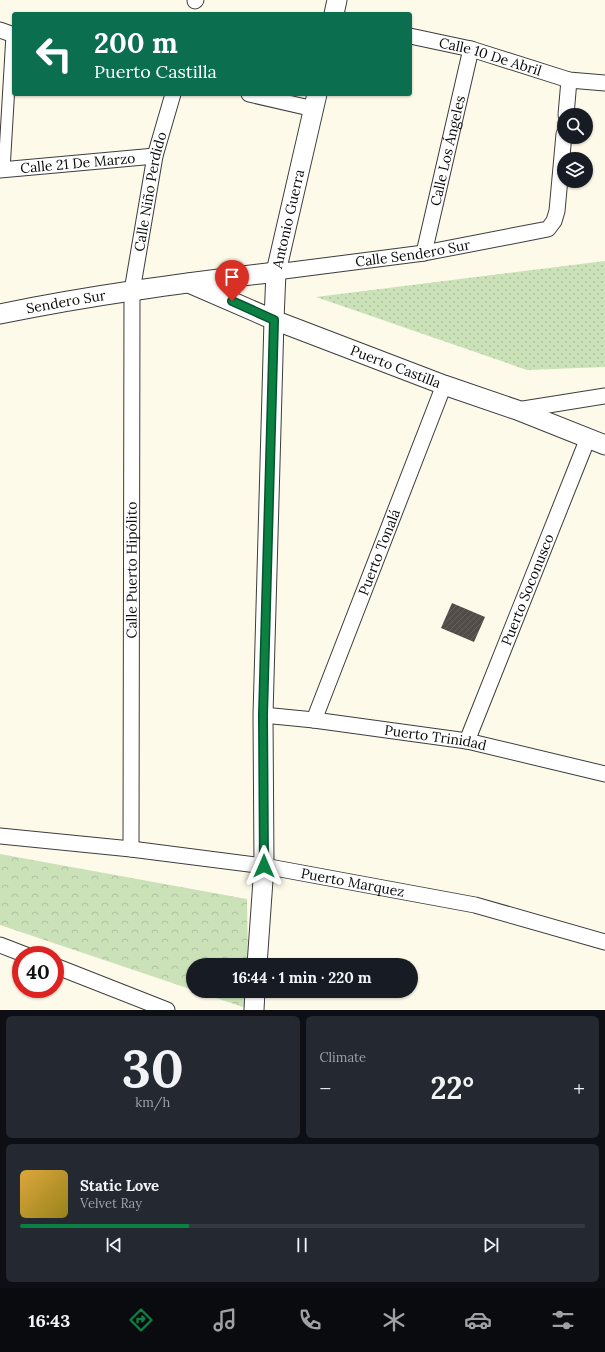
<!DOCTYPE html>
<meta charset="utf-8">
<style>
:root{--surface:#171b24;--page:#242831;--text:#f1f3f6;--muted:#9ea1a6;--line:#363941;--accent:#0b8043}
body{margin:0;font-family:Lora,serif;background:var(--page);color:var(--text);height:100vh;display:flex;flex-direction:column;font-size:15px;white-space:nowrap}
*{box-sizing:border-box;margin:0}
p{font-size:13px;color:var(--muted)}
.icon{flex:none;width:22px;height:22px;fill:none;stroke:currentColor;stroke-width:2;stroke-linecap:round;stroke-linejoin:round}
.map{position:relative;height:1010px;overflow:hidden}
.panel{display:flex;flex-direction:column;gap:6px;padding:6px;background:#0d0f14;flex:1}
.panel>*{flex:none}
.top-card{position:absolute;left:12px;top:12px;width:400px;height:84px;border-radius:4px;box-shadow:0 1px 3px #0004;background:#0b6e4f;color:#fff;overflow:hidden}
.fabs{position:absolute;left:557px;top:108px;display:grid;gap:8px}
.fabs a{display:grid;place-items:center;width:36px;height:36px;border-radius:50%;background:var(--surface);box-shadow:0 1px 3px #0004;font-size:20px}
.speed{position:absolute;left:12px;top:946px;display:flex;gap:8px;font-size:20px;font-weight:700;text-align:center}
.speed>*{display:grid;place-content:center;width:52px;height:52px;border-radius:50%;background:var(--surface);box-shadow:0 1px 3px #0004;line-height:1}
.speed .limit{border:6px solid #d22;background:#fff;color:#111}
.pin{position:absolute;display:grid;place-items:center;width:34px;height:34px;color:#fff;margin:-41px -17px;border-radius:50% 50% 50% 0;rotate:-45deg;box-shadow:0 0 4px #0007}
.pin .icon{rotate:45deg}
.me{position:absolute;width:44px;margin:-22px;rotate:0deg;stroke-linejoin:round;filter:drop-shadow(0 0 3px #0008)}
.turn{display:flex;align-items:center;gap:14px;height:84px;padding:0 16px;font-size:18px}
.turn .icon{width:52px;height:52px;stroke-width:2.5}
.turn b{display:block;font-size:28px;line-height:34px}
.big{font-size:30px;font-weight:800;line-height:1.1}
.panel .card{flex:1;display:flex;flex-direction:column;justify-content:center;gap:6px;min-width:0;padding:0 14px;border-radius:6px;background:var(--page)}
.panel .dial{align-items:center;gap:0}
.dial b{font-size:52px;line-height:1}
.song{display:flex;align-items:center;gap:12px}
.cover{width:48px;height:48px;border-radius:6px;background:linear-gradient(135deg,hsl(40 70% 55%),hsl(50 70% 35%))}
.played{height:4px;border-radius:2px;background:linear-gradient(90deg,var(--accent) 30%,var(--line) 30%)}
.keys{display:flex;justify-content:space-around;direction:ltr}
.heat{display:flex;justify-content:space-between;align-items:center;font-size:22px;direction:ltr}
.panel .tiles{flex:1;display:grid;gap:6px;grid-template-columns:1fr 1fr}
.card:last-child{grid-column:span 2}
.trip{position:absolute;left:186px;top:958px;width:232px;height:40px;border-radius:20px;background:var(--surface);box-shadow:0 1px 3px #0004;font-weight:800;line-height:40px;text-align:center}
.menu{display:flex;height:64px;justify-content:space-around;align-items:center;background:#090b0e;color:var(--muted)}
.menu .icon{width:28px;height:28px}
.menu .selected{color:var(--accent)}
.menu b{font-size:18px;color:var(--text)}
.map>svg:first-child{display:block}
.grass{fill:url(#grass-dots)}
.park{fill:url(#park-crowns)}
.building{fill:url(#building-hatch)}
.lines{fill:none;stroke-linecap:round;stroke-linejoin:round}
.pedestrian-casing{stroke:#3d3d3d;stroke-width:13}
.minor-casing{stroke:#3d3d3d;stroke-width:17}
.tertiary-casing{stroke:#3d3d3d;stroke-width:21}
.pedestrian{stroke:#fff;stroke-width:11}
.minor{stroke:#fff;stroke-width:15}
.tertiary{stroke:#fff;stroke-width:19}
.route-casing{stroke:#07532c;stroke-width:10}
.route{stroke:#0b8043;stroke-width:7}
.labels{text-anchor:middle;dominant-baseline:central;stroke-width:4;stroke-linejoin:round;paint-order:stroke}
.street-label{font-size:14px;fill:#0a0a0a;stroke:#fff}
</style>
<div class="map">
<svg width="605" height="1010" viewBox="0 0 605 1010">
<defs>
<pattern id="grass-dots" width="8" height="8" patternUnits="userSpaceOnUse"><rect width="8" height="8" fill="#cbe2b8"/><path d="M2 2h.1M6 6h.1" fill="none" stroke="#adc19d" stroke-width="1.8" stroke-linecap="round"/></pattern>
<pattern id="park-crowns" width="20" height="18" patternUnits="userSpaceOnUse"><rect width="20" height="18" fill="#cbe2b8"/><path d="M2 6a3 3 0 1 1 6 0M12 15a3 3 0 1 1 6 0" fill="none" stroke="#adc19d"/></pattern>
<pattern id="building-hatch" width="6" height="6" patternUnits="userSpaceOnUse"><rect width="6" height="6" fill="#514c48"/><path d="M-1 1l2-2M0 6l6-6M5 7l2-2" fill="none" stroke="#65615e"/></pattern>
</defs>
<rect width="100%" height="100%" fill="#fdfae9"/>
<!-- grass -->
<path class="grass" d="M 605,261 L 605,367 L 527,370 L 316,297 Z"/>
<!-- park -->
<g class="park">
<path d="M 0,854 L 247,899 L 248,965 L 193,965 L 193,990 L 0,925 Z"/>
<path d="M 195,991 L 248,991 L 249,1009 Z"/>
</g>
<!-- building -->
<path class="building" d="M 452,603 L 485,617 L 474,642 L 441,628 Z"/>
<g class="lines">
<!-- pedestrian casing -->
<g class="pedestrian-casing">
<path id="pedestrian" d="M 4,170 L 12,35"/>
</g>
<!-- minor casing -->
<g class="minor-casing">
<g id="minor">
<path d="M 195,1 L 196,0"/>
<path d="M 0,30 L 14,35"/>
<path id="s1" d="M 410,36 L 471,49 L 569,80 L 605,83"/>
<path d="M 249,94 L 314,109"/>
<path d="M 566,115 L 569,80"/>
<path id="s2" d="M 0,170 L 155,156"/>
<path id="s3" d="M 424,253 L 471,49"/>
<path id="s4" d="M 276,272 L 424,253 L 548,229 L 554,221 L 557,211 L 564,134"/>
<path d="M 517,410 L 605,396"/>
<path id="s5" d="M 263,715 L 314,720 L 467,741 L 605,774"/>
<path id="s6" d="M 314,720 L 444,385"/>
<path id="s7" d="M 467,741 L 588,438"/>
<path id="s8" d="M 0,836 L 131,849 L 264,866 L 475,905 L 605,942"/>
<path id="s9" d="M 131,849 L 132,291 L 155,156 L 173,94"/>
<path d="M 0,945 L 26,955"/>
<path d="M 55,966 L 167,1010"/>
</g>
</g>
<!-- tertiary casing -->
<g class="tertiary-casing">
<g id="tertiary">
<path d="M 334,14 L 337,0"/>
<path id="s10" d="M 189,283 L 274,320 L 444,385 L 517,410 L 605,445"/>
<path id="s11" d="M 0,314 C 91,295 184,283 276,272"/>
<path id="s12" d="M 257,965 L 264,866 L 263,715 L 274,320 L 276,272 L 317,94"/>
<path d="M 254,1010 L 255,991"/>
</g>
</g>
<!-- pedestrian -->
<use href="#pedestrian" class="pedestrian"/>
<!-- minor -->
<use href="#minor" class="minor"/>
<!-- tertiary -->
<use href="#tertiary" class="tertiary"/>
</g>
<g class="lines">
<!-- route casing -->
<g class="route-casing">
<path id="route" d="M 232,301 L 274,320 L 263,715 L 264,866"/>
</g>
<!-- route -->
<use href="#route" class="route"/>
</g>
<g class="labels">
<!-- street labels -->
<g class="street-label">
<text stroke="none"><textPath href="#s1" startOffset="83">Calle 10 De Abril</textPath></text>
<text stroke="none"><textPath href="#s3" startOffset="105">Calle Los Ángeles</textPath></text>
<text stroke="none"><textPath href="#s2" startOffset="78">Calle 21 De Marzo</textPath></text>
<text stroke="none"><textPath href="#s9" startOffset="659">Calle Niño Perdido</textPath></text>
<text stroke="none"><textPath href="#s12" startOffset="748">Antonio Guerra</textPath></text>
<text stroke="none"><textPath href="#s4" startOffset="138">Calle Sendero Sur</textPath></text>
<text stroke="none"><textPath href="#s11" startOffset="67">Sendero Sur</textPath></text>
<text stroke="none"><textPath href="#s10" startOffset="223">Puerto Castilla</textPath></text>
<text stroke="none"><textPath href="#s6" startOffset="180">Puerto Tonalá</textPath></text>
<text stroke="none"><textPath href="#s9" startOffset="279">Calle Puerto Hipólito</textPath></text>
<text stroke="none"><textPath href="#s7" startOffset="163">Puerto Soconusco</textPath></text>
<text stroke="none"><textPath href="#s5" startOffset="174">Puerto Trinidad</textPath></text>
<text stroke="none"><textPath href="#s8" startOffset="356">Puerto Marquez</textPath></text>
</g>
</g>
</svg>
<div class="fabs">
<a><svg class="icon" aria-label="search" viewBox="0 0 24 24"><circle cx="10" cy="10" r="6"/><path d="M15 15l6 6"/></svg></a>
<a><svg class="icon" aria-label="layers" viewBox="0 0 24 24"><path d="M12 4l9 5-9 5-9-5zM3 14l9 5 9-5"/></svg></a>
</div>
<div class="speed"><div class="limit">40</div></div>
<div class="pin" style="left:232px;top:301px;background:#d93025"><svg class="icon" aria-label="arrive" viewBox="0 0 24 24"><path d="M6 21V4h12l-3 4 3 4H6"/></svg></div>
<svg class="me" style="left:264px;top:866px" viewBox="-20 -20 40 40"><path d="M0-17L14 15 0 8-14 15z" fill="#0b8043" stroke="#fff" stroke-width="4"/></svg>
<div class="trip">16:44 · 1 min · 220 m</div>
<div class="top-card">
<div class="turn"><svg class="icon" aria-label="left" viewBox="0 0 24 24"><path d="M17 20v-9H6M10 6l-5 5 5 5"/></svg><div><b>200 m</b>Puerto Castilla</div></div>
</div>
</div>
<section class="panel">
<div class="tiles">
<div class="card dial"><b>30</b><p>km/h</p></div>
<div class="card"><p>Climate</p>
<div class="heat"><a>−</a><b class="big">22°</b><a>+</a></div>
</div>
<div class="card">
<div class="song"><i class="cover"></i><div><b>Static Love</b><p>Velvet Ray</p></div></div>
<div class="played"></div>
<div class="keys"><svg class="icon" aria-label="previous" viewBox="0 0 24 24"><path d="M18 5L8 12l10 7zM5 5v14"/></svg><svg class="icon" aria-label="pause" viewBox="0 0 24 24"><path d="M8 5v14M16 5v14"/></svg><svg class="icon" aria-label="next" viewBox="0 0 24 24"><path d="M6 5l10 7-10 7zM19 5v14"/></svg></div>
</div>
</div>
</section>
<nav class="menu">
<b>16:43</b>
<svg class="icon selected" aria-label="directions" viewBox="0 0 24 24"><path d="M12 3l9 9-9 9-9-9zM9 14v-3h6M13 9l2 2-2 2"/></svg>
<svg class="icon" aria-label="music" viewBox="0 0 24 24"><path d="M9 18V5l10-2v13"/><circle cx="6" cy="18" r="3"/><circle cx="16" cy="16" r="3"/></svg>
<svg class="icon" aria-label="phone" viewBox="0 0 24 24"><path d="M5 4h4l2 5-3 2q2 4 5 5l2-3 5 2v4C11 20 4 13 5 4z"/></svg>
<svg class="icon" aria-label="climate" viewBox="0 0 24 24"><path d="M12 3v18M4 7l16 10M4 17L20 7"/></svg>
<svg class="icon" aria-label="car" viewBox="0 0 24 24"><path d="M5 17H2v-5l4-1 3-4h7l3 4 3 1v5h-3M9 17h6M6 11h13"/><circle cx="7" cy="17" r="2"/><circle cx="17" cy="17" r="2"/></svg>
<svg class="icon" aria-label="filters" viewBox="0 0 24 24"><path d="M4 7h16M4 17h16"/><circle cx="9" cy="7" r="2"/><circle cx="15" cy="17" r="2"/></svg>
</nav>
